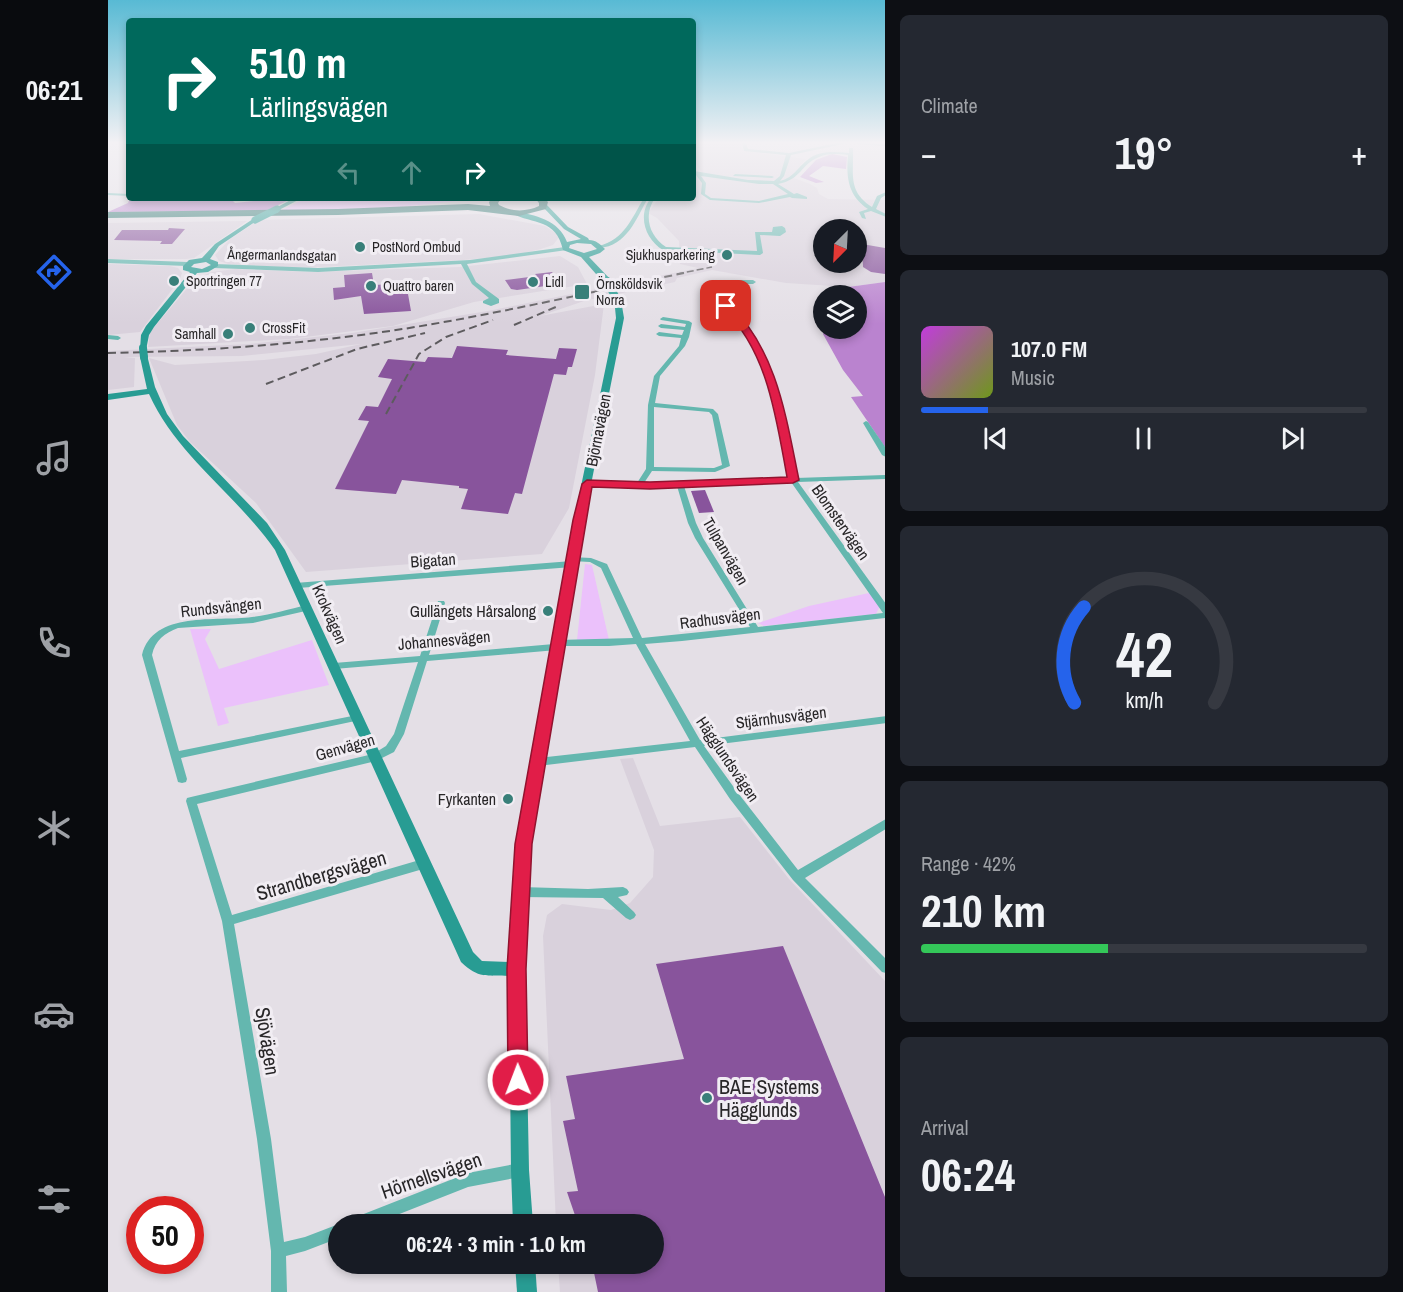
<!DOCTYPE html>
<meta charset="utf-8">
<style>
:root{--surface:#171b24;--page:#242831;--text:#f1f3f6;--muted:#9ea1a6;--line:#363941;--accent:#2563eb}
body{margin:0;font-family:"Archivo Narrow",sans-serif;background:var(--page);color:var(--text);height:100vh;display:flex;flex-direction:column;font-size:22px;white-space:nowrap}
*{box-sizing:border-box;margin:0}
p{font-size:20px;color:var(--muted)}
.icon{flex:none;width:33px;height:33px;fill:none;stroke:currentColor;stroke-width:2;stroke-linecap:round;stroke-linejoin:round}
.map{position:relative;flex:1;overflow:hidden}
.sheet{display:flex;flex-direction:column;gap:15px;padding:15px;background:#0d0f14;width:518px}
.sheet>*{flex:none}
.banner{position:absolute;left:18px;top:18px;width:570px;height:183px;border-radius:6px;box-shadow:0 3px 9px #0003;background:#00695c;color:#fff;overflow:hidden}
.needle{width:39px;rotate:204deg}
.tools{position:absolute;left:705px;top:219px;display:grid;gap:12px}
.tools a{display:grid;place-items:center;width:54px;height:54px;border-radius:50%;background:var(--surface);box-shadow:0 3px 9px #0003;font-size:30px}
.speed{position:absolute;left:18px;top:1196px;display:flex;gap:12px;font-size:30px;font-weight:700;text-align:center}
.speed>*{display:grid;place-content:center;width:78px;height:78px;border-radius:50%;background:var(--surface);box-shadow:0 3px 9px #0003;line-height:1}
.speed .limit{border:9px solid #d22;background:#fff;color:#111}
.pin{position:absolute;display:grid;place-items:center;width:51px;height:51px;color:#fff;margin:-26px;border-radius:12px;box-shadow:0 3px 9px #0006}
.me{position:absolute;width:66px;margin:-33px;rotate:359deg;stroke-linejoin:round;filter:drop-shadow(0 0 4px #0008)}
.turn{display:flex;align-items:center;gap:21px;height:126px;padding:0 24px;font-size:27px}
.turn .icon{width:78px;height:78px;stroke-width:2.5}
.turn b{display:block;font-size:42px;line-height:51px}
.lanes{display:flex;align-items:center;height:57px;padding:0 24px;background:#0003;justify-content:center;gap:30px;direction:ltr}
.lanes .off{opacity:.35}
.big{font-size:45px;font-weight:800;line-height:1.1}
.sheet .card{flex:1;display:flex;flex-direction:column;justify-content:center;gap:9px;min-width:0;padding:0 21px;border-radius:9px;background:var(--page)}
.sheet .dial{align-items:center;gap:0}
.dial svg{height:156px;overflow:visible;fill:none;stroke:var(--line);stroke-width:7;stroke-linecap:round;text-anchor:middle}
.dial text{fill:var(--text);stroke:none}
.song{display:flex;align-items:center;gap:18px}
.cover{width:72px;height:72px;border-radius:9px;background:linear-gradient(135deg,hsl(290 70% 55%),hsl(80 70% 35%))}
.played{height:6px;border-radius:3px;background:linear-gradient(90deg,var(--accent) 15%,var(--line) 15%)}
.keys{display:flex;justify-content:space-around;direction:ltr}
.heat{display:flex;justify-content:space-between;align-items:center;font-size:33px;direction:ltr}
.charge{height:9px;border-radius:4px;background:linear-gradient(90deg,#34c759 42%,var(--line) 0)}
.trip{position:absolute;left:220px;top:1214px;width:336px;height:60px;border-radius:30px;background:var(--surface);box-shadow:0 3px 9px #0003;font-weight:800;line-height:60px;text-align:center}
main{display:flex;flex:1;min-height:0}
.dock{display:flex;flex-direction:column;width:108px;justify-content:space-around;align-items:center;background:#090b0e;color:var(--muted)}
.dock .icon{width:42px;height:42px}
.dock .active{color:var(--accent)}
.dock b{font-size:27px;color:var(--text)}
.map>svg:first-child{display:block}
.built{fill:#d9d1dc;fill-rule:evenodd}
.green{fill:#ebc1fb}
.forest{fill:#ba83cf}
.building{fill:#88549c}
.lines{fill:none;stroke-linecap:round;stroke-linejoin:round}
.street{fill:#64b7af;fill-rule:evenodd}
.secondary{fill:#289c93;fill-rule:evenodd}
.highway{fill:#24706a;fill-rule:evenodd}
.rail-far1{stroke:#5d5b5e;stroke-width:1.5;stroke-dasharray:7 3;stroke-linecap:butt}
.rail{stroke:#5d5b5e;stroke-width:2;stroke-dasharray:8 4.5;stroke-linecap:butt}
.secondary-bridge-far1{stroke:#289c93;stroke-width:7}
.secondary-bridge{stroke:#289c93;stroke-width:8}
.route{fill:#e11d48;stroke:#92132f;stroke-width:1.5}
.poi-dot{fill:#387f79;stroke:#f1edf3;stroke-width:2}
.labels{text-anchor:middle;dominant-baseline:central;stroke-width:6;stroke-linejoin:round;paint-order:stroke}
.far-poi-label{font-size:14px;fill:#282628;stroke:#f1edf3;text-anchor:start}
.far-street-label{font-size:14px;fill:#282628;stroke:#f1edf3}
.street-label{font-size:16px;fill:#282628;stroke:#f1edf3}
.poi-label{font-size:16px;fill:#282628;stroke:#f1edf3;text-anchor:end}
.near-street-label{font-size:20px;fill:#282628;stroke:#f1edf3}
.near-poi-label{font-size:20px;fill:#282628;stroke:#f1edf3;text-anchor:start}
</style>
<main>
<nav class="dock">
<b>06:21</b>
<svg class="icon active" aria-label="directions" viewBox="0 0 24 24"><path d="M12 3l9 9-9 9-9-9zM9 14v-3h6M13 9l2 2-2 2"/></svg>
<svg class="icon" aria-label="music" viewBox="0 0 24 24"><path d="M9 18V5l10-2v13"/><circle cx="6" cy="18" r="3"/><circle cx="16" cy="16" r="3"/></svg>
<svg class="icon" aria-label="phone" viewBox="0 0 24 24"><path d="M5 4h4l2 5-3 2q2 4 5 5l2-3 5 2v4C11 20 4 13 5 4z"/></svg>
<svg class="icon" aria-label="climate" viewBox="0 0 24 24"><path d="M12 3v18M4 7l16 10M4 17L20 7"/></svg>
<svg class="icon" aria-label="car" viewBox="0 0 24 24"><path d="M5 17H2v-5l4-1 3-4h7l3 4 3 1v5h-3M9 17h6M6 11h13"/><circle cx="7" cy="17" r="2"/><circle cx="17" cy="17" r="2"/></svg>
<svg class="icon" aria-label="filters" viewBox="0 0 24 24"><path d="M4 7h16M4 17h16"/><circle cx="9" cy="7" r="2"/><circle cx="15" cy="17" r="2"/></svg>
</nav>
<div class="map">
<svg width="778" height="1292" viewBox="0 0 778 1292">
<rect width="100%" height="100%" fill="#e4dfe6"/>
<!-- built -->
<g class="built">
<path d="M 585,143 L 632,143 L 635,150 L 642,152 L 698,159 L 683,177 L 702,184 L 709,188 L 711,194 L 720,199 L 777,200 L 777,282 L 740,287 L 678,283 L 604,270 L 569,278 L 567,282 L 476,301 L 432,316 L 496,304 L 487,375 L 461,508 L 434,554 L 198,572 L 148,503 L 82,442 L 69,425 L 41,358 L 67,365 L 156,360 L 208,354 L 253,344 L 134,356 L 16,357 L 27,358 L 26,387 L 0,390 L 0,351 L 141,344 L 244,333 L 380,311 L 590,268 L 572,264 L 571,241 L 549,218 L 540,213 L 551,198 L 585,198 L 585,175 L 594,172 L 587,163 L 589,149 ZM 716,230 L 748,230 L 748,262 L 716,262 Z"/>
<path d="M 371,214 L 437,226 L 452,236 L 445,245 L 433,249 L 402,256 L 355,260 L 191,268 L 120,264 L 111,261 L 107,255 L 122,239 L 151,220 Z"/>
<path d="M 139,221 L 86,258 L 78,259 L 0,259 L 0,223 Z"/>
<path d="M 452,256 L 470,267 L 479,284 L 366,302 L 285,326 L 181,339 L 40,347 L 42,332 L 87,279 L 104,272 L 127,269 L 202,272 L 351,267 Z"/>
<path d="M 0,264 L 62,266 L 70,268 L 74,273 L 72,279 L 32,332 L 0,335 Z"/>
<path d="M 525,758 L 552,826 L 632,817 L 681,879 L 777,981 L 777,1292 L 452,1292 L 450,1263 L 546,1263 L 546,1224 L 448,1224 L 435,936 L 439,915 L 454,904 L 503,910 L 522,903 L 545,877 L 546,850 L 512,759 Z"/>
</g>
<!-- green -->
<g class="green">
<path d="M 198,198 L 379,198 L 293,207 L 172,211 Z"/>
<path d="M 477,564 L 484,565 L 501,640 L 469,640 Z"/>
<path d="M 761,593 L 772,606 L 768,614 L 656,626 L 650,623 L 701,606 Z"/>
<path d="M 82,629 L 103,629 L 97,639 L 111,669 L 204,640 L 221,685 L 116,708 L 121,723 L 110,726 Z"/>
</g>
<!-- forest -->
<g class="forest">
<path d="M 724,154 L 739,157 L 738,169 L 715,166 L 701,176 L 716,182 L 708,183 L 692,177 L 708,160 Z"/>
<path d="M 22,198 L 125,198 L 123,199 L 127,203 L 176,198 L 179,201 L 157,211 L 0,212 L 20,203 Z"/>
<path d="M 777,282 L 777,447 L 743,397 L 755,396 L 735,370 L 715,334 L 717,329 L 748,328 L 749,300 L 751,299 L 740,287 Z"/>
</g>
<!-- building -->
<g class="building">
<path d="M 61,228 L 77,229 L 64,244 L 52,244 L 54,241 L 6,240 L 14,230 L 60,230 Z"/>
<path d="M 754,244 L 777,248 L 777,274 L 763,272 L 755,267 Z"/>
<path d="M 444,272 L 452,284 L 409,290 L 403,289 L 397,280 L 429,276 L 427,274 Z"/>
<path d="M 264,273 L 266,285 L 304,283 L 306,293 L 300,294 L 303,311 L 256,314 L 253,296 L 226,300 L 225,288 L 237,287 L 236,275 Z"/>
<path d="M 349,346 L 400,350 L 398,355 L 448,359 L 451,348 L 469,349 L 464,367 L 460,367 L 458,375 L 446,374 L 414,494 L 407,493 L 400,514 L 353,509 L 360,489 L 351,488 L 351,486 L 294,480 L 288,494 L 227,489 L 261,421 L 250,420 L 258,406 L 270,407 L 284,379 L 270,377 L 280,359 L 317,362 L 320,357 L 344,358 Z"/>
<path d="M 597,490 L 606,512 L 591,513 L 583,491 Z"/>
<path d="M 675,946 L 777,1197 L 777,1292 L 490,1292 L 484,1263 L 546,1263 L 546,1224 L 470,1224 L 459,1192 L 470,1191 L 455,1121 L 467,1119 L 458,1076 L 576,1059 L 548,964 Z"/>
</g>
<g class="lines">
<!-- street -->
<g class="street">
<path d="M 634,143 L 638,143 L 640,149 L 681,153 L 729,143 L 740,143 L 683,155 L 676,176 L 672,181 C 686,178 691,165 702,158 C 714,150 728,152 741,153 L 741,148 L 745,148 C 746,173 739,191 764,207 L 769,196 L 778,192 L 778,195 L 773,198 L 768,209 L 778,214 L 778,217 L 763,211 L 756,213 L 758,219 L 754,218 L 751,212 L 760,209 C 740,196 738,177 740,155 C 731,154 720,153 711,157 C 693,164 693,180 670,184 L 686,194 L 689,193 L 699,197 L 699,199 L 684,198 L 682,197 L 651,203 L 602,200 L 593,194 L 594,183 L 588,175 L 585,175 L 586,171 L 640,180 L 666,181 L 672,176 L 678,155 L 636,151 ZM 593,176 L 651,184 L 665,184 L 680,194 L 651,201 L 603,198 L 597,194 L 598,183 Z"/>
<path d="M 747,143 L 778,144 L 778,146 L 749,144 Z"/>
<path d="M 627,174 L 664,176 L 666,177 L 664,178 L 625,176 Z"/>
<path d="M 0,193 L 21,194 L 21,196 L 0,195 Z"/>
<path d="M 536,198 L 540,198 C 528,219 519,246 491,248 L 491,246 C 517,239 523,219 536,198 Z"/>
<path d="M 543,198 L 547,198 C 535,215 541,236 558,247 L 649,251 L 647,232 L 664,232 L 665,227 L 674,226 L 677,228 L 678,232 L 672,236 L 652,235 L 655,253 L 652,255 L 555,250 C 537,239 529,215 543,198 Z"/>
<path d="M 457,247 L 459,248 L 459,250 L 359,264 L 368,282 L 391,299 L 391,303 L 383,306 L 375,303 L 375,301 L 381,298 L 364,284 L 353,264 L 210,272 L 106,268 L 103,266 L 106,264 L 210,268 L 362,260 Z"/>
<path d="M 0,259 L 79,262 L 82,264 L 79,266 L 0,263 Z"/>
<path d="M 619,280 L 645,280 L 648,282 L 645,284 L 620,284 L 612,288 L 611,292 L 645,333 L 665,375 L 676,418 L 688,478 L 778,475 L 778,479 L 690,482 L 778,604 L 778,618 L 574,641 L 537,644 L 592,740 L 778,716 L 778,723 L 596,746 L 630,793 L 690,870 L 778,819 L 778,829 L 697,878 L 778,959 L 778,973 L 774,972 L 685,880 L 622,799 L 587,747 L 430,766 L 426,765 L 425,762 L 426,759 L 430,758 L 582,741 L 528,644 L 501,646 L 453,646 L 452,649 L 449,650 L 319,661 L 296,734 L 286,752 L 268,761 L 89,804 L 124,915 L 315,859 L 319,861 L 321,864 L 319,867 L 315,869 L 126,924 L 163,1139 L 176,1242 L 197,1237 L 231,1224 L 232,1224 L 231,1238 L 197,1251 L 178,1256 L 179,1292 L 163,1292 L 163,1251 L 149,1139 L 114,921 L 78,801 L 79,798 L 83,797 L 265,754 L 278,746 L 286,734 L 310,662 L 226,669 L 221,666 L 226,663 L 312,656 L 330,601 L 336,601 L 337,603 L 321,655 L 446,644 L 447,641 L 450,640 L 525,638 L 493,568 L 482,562 L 464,561 L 468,564 L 464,567 L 190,588 L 187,587 L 186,585 L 187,583 L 464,561 L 460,559 L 464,557 L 483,558 L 499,564 L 534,638 L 642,627 L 587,538 L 580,523 L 569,486 L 479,486 L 475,484 L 479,482 L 529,483 L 538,469 L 540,405 L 546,376 L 571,346 L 573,338 L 551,336 L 548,334 L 551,332 L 574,335 L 576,330 L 553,328 L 550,326 L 553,324 L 577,327 L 578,324 L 553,320 L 552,319 L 555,317 L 581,321 L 584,323 L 581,337 L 577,346 L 552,376 L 547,403 L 605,409 L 610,414 L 622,466 L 607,472 L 544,471 L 536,483 L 681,478 C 672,429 665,380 640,336 C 631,320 616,306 605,292 L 607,286 ZM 546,407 L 601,412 L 604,415 L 614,465 L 606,468 L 546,467 ZM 683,482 L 775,613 L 650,627 L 595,538 L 588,523 L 576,486 Z"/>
<path d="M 0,335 L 10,336 L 13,338 L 10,340 L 0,339 Z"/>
<path d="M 758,421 L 760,422 L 778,448 L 778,457 L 774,455 L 755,423 Z"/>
<path d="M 199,605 L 203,608 L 202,610 L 145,623 L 70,628 C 57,633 47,640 44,655 L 71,751 L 249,715 L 252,716 L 254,718 L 252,720 L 73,758 L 79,779 L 78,782 L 74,783 L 70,782 L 34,655 C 45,610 109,622 144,617 C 163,615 181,609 199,605 Z"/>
<path d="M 413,887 L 480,889 L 515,887 L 519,889 L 521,892 L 519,895 L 510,897 L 526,912 L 528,915 L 526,918 L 522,920 L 518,918 L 495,898 L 413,897 L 409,895 L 407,892 L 409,889 Z"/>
<path d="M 412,1163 L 417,1165 L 419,1170 L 417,1175 L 412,1177 L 360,1187 L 266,1224 L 241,1224 L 243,1219 L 360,1173 Z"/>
</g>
<!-- secondary -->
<g class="secondary">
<path d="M 186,198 L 194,198 L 171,210 L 166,209 Z"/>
<path d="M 434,204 L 438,204 L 460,227 L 480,238 L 481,240 C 488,240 492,244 497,249 L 492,253 L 481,257 L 502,279 L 502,283 L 496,283 L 473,257 L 455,250 C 448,218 426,225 403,213 L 406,211 C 427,215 451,220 459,242 L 473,239 L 456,229 L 434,206 ZM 469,243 L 483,244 L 489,249 L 476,253 L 461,248 L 462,245 Z"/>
<path d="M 145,219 L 150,220 L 111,246 L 102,259 L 110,262 L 110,266 L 100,272 L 89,273 L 46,327 L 41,335 L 38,350 L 32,350 L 33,335 L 38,326 L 82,272 L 75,270 L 75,266 L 81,260 L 94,258 L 107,244 ZM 98,262 L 103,265 L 94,269 L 83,267 L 86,264 Z"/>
<path d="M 506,298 L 513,300 L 516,318 L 476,520 L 422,844 L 417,969 L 421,1170 L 425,1224 L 405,1224 L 403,1170 L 401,976 C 378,975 371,979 353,962 L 167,550 C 128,494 69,456 41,394 L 0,400 L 0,394 L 39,389 L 32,357 L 39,355 L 47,387 L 59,414 L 75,436 L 159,523 L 177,550 L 365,952 L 374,961 L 401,962 L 408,844 L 466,520 L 508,318 Z"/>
<path d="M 407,1263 L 427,1263 L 429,1292 L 409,1292 Z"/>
</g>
<!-- highway -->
<path class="highway" d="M 385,198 L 394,198 L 390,203 L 391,205 C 404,212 418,212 431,206 L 431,203 L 427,198 L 436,198 L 440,202 L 438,209 L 411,216 L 360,210 L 230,215 L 0,218 L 0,212 L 230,209 L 360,204 L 382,206 L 381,202 Z"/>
<!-- rail-far1 -->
<path class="rail-far1" d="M 569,274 L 604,267"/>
<!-- rail -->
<g class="rail">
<path d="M 406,325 L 450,306"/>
<path d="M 0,353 C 99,351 197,344 295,329 C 389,314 483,292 576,273"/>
<path d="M 158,384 L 249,349 L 317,333"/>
<path d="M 278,414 L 311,354 L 338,337 L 385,320"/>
</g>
<!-- secondary-bridge-far1 -->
<path class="secondary-bridge-far1" d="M 147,220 L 169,209"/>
<!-- secondary-bridge -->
<g class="secondary-bridge">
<path d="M 499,281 L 509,300"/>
<path d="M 35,348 L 36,357"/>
</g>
</g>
<!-- sky -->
<linearGradient id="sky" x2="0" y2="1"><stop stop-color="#58bad4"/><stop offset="0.44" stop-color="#f3f1f4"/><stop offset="1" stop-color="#f3f1f4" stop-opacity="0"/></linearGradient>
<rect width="778" height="324" fill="url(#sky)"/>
<!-- route -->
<path class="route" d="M 615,304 L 621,304 C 669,350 678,417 691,480 L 685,483 L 542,489 L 484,487 L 424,844 L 418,969 L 420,1080 L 417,1087 L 410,1090 L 403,1087 L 400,1080 L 399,969 L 407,844 L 465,520 L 474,484 L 479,480 L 542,482 L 679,477 C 668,417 660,352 615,308 Z"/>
<!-- markers -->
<g class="poi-dot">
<circle cx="252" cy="247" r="6"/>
<circle cx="619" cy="255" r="6"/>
<circle cx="66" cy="281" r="6"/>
<circle cx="425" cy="282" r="6"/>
<circle cx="263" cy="286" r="6"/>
<rect x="466" y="284" width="16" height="16" rx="3"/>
<circle cx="142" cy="328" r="6"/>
<circle cx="120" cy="334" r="6"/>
<circle cx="440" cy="611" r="6"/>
<circle cx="400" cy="799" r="6"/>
<circle cx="599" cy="1098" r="6"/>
</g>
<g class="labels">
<!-- far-poi labels -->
<g class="far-poi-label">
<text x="264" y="247">PostNord Ombud</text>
<text x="607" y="255" text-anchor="end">Sjukhusparkering</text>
<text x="78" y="281">Sportringen 77</text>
<text x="437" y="282">Lidl</text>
<text x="488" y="284">Örnsköldsvik<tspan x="488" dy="16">Norra</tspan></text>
<text x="275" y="286">Quattro baren</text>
<text x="154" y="328">CrossFit</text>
<text x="108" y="334" text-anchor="end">Samhall</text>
</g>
<!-- far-street labels -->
<g class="far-street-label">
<text transform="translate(174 255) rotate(1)">Ångermanlandsgatan</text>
</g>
<!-- street labels -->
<g class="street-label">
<text transform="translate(490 430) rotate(-79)">Björnavägen</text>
<text transform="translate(733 522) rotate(55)">Blomstervägen</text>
<text transform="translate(618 551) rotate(60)">Tulpanvägen</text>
<text transform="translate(325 560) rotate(-4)">Bigatan</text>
<text transform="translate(113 607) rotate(-6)">Rundsvängen</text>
<text transform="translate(222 614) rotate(66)">Krokvägen</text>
<text transform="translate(612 618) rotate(-7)">Radhusvägen</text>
<text transform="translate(336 640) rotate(-5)">Johannesvägen</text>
<text transform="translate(673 717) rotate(-7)">Stjärnhusvägen</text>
<text transform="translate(237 747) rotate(-16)">Genvägen</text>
<text transform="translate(620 759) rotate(56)">Hägglundsvägen</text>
</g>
<!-- poi labels -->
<g class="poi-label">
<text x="428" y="611">Gullängets Hårsalong</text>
<text x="388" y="799">Fyrkanten</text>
</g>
<!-- near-street labels -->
<g class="near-street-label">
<text transform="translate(213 875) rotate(-16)">Strandbergsvägen</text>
<text transform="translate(160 1041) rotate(81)">Sjövägen</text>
<text transform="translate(323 1175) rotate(-19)">Hörnellsvägen</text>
</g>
<!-- near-poi labels -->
<g class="near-poi-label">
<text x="611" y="1086">BAE Systems<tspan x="611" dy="23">Hägglunds</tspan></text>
</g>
</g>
</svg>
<div class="tools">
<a><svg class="needle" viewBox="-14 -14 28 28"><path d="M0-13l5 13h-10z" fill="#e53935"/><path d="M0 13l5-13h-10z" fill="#9ea1a6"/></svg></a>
<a><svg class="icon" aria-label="layers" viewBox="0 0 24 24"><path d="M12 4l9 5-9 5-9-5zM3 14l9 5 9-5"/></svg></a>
</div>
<div class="speed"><div class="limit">50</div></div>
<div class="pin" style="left:618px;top:306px;background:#d93025"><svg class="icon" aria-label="arrive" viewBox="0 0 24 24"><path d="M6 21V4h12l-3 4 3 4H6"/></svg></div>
<svg class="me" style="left:410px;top:1080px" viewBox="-20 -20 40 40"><circle r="17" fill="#e11d48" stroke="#fff" stroke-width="3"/><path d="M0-11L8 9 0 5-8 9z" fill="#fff"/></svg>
<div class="trip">06:24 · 3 min · 1.0 km</div>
<div class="banner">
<div class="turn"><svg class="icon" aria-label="right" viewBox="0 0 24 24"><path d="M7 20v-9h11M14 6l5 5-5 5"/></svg><div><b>510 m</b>Lärlingsvägen</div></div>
<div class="lanes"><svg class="icon off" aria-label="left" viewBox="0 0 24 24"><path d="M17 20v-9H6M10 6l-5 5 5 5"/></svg><svg class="icon off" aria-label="ahead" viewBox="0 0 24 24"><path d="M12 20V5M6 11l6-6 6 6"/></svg><svg class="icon" aria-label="right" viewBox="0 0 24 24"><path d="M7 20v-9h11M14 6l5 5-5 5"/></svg></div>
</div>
</div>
<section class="sheet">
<div class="card"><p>Climate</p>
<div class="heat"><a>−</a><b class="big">19°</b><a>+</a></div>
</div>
<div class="card">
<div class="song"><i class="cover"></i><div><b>107.0 FM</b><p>Music</p></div></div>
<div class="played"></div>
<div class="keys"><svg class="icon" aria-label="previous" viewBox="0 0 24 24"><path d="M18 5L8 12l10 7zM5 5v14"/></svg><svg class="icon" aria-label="pause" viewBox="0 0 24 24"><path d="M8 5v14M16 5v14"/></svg><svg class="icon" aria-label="next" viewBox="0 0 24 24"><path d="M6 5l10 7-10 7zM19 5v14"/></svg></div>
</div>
<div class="card dial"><svg viewBox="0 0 100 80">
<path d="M14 69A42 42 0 1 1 86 69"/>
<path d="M14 69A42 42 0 0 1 19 20" stroke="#2563eb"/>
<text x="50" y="56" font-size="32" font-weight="700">42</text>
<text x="50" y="72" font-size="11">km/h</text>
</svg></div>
<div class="card"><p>Range · 42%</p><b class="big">210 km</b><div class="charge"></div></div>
<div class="card"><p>Arrival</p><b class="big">06:24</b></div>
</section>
</main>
